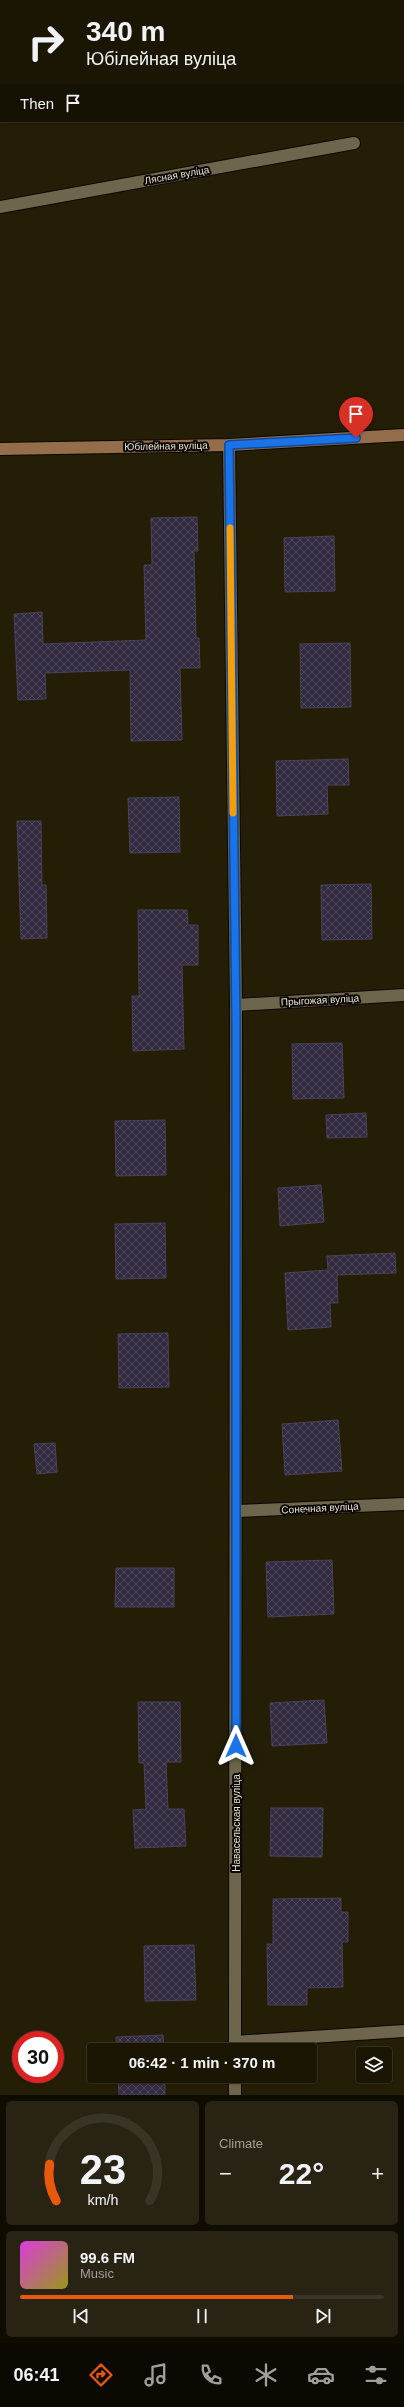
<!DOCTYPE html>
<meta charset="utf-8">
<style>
:root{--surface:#1b1604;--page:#282313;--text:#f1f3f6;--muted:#a09f9a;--line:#393526;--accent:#ea580c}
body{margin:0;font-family:Helvetica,sans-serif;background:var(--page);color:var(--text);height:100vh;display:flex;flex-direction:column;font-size:15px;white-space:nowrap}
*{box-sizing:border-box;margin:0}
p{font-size:13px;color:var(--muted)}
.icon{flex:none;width:22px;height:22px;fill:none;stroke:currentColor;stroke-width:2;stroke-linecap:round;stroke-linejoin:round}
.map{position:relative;height:2095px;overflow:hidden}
.details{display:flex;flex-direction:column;gap:6px;padding:6px;background:#0f0c02;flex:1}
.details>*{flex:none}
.banner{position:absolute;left:0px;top:0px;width:404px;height:122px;box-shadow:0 1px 3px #0004,0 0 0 1px var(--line);background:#1b1604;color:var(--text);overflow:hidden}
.controls{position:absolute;left:356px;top:2047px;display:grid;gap:8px}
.controls a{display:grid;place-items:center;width:36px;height:36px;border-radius:4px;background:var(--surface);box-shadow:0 1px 3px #0004,0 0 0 1px var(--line);font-size:20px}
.speed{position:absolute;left:12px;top:2031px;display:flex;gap:8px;font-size:20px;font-weight:700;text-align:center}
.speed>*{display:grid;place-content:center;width:52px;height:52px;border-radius:50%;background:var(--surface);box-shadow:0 1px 3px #0004,0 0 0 1px var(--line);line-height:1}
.speed .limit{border:6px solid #d22;background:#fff;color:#111}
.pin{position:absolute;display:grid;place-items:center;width:34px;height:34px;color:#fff;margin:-41px -17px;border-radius:50% 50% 50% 0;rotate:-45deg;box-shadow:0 0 4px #0007}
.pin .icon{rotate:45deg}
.me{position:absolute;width:44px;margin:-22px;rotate:0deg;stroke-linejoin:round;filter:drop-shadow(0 0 3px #0008)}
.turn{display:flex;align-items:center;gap:14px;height:84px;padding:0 20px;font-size:18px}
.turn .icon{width:52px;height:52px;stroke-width:2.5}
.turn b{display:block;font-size:28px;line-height:34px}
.then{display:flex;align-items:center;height:38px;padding:0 20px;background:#0003;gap:8px;font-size:15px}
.big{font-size:30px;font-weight:600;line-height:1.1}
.details .card{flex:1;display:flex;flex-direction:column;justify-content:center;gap:6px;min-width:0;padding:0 14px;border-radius:6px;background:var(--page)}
.details .dial{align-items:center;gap:0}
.dial svg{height:104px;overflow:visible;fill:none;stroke:var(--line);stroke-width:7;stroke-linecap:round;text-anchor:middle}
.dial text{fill:var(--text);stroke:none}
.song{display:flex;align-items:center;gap:12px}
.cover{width:48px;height:48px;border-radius:6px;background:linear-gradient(135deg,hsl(300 70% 55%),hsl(60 70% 35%))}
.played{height:4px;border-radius:2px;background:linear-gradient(90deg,var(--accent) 75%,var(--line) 75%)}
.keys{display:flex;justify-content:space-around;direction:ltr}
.heat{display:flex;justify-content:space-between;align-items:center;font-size:22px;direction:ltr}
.details .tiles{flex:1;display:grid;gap:6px;grid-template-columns:1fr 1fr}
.card:last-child{grid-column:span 2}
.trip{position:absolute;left:87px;top:2043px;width:230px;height:40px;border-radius:4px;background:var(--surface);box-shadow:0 1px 3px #0004,0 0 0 1px var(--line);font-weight:600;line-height:40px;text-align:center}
.tabs{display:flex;height:64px;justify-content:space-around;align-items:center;background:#0b0902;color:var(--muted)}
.tabs .icon{width:28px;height:28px}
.tabs .current{color:var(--accent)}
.tabs b{font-size:18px;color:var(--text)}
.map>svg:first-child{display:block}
.building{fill:url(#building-cross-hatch);stroke:#494158}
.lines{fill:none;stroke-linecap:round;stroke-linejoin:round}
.street-casing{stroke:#0e0700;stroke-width:14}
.secondary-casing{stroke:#0e0700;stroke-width:14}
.street{stroke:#6d664c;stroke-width:12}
.secondary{stroke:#946d4a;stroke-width:12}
.route-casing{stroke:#114b97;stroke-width:10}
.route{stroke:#1a73e8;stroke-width:7}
.slow{stroke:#f59e0b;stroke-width:7}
.labels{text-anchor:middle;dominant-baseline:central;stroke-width:4;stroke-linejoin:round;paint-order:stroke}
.street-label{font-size:10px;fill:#e6e2d4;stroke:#0b0802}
</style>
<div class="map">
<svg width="404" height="2095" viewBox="0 0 404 2095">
<defs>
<pattern id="building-cross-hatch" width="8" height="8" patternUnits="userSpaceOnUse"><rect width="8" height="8" fill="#322a40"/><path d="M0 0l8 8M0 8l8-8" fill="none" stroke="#50495b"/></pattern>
</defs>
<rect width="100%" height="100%" fill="#241e06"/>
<!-- building -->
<g class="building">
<path d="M 197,517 L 198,551 L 194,551 L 196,638 L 199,638 L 200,668 L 180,668 L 182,740 L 131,741 L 130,670 L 45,673 L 46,699 L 18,700 L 14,614 L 42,612 L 43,644 L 146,640 L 144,565 L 152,565 L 151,518 Z"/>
<path d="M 334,536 L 335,591 L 285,592 L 284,538 Z"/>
<path d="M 350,643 L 351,707 L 301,708 L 300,644 Z"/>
<path d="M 348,759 L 349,785 L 327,785 L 328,814 L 277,816 L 276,761 Z"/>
<path d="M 179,797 L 180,852 L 130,853 L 128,798 Z"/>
<path d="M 17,821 L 41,821 L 42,885 L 46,885 L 47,938 L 21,939 Z"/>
<path d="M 371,884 L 372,939 L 322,940 L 321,885 Z"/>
<path d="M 138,910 L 187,910 L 188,925 L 198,925 L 198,965 L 182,965 L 184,1049 L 133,1051 L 132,996 L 139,996 Z"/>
<path d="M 342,1043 L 344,1098 L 293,1099 L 292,1044 Z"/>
<path d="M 366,1113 L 367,1137 L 327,1138 L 326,1115 Z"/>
<path d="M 165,1120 L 166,1175 L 116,1176 L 115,1121 Z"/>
<path d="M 321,1185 L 324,1222 L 280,1226 L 278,1188 Z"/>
<path d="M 165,1223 L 166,1278 L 116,1279 L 115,1224 Z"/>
<path d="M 395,1253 L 396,1273 L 337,1275 L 338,1303 L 330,1303 L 331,1327 L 288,1330 L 285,1273 L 328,1270 L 327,1256 Z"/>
<path d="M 168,1333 L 169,1387 L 119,1388 L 118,1334 Z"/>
<path d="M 338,1420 L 342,1471 L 285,1475 L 282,1424 Z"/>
<path d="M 55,1443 L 57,1472 L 37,1474 L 34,1444 Z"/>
<path d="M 332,1560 L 334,1614 L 268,1617 L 266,1562 Z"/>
<path d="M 116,1568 L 174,1568 L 174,1607 L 115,1607 Z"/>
<path d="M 324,1700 L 327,1743 L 272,1746 L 270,1703 Z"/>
<path d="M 138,1702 L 180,1702 L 181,1762 L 166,1762 L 168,1809 L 184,1809 L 186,1846 L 135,1848 L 133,1810 L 146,1809 L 144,1763 L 139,1763 Z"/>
<path d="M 271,1808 L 323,1808 L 322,1857 L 270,1856 Z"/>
<path d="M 341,1898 L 341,1912 L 348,1912 L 348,1942 L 342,1942 L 343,1987 L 307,1988 L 307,2005 L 268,2005 L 267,1944 L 273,1944 L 273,1899 Z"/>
<path d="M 194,1945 L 196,2000 L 145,2001 L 144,1946 Z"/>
<path d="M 163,2035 L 164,2050 L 117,2050 L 116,2037 Z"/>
<path d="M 118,2076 L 165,2076 L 165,2095 L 119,2095 Z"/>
</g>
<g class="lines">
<!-- street casing -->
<g class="street-casing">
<g id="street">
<path d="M 0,207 L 354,143"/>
<path d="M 229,445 L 236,1005 L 235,2050"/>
<path d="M 236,1005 L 404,995"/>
<path d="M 237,1511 L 404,1504"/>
<path d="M 235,2042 L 404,2031"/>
<path d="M 235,2076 L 235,2095"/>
</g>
</g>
<!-- secondary casing -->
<g class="secondary-casing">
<path id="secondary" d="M 0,449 L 229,445 L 404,435"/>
</g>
<!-- street -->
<use href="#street" class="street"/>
<!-- secondary -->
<use href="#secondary" class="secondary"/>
</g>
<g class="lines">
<!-- route casing -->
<g class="route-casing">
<path id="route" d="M 236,1746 L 236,1021 L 229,445 L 356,438"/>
</g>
<!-- route -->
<use href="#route" class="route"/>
<!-- slow -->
<path class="slow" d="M 230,528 L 233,813"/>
</g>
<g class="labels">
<!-- street labels -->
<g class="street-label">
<text transform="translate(177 175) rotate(-10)">Лясная вуліца</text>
<text transform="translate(166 446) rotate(-1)">Юбілейная вуліца</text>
<text transform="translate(320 1000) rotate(-3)">Прыгожая вуліца</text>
<text transform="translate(320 1508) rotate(-3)">Сонечная вуліца</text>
<text transform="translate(236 1823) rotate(-90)">Навасельская вуліца</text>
</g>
</g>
</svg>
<div class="controls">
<a><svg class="icon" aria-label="layers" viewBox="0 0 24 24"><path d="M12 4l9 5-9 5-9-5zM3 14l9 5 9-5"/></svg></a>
</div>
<div class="speed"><div class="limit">30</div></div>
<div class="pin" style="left:356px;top:438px;background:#d93025"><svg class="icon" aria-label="arrive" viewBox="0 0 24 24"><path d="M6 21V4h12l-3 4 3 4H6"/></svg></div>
<svg class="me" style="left:236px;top:1746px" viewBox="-20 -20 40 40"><path d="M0-17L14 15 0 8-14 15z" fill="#1a73e8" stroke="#fff" stroke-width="4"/></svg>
<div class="trip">06:42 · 1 min · 370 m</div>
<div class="banner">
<div class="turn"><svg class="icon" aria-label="right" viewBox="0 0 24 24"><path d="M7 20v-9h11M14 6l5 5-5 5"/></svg><div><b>340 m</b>Юбілейная вуліца</div></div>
<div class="then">Then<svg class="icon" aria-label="arrive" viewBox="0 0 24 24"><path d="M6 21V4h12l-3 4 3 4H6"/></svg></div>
</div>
</div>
<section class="details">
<div class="tiles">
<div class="card dial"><svg viewBox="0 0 100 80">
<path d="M14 69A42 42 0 1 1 86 69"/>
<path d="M14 69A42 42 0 0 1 9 41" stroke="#ea580c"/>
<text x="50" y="56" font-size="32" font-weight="700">23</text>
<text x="50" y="72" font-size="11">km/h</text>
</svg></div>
<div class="card"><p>Climate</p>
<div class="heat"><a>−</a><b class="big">22°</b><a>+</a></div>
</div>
<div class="card">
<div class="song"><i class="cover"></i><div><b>99.6 FM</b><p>Music</p></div></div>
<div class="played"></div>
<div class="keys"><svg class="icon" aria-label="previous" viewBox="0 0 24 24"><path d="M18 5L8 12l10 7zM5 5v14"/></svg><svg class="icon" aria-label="pause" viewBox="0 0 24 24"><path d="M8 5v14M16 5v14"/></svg><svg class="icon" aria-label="next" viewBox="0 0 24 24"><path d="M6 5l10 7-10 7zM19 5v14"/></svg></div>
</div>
</div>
</section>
<nav class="tabs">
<b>06:41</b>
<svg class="icon current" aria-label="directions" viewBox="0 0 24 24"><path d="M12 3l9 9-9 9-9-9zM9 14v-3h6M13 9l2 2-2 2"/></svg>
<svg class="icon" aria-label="music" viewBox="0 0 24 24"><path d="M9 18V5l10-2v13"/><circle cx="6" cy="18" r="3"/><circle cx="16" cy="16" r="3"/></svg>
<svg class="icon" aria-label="phone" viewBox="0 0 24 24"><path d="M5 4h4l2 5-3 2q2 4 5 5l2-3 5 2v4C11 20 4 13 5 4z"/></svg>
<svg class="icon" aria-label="climate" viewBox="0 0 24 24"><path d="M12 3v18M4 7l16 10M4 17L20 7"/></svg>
<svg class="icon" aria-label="car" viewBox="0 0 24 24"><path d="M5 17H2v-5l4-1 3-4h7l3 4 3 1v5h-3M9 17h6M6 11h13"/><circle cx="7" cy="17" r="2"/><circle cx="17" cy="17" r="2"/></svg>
<svg class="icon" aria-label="filters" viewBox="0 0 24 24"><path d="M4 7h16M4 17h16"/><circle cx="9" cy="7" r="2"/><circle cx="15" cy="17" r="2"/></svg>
</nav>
